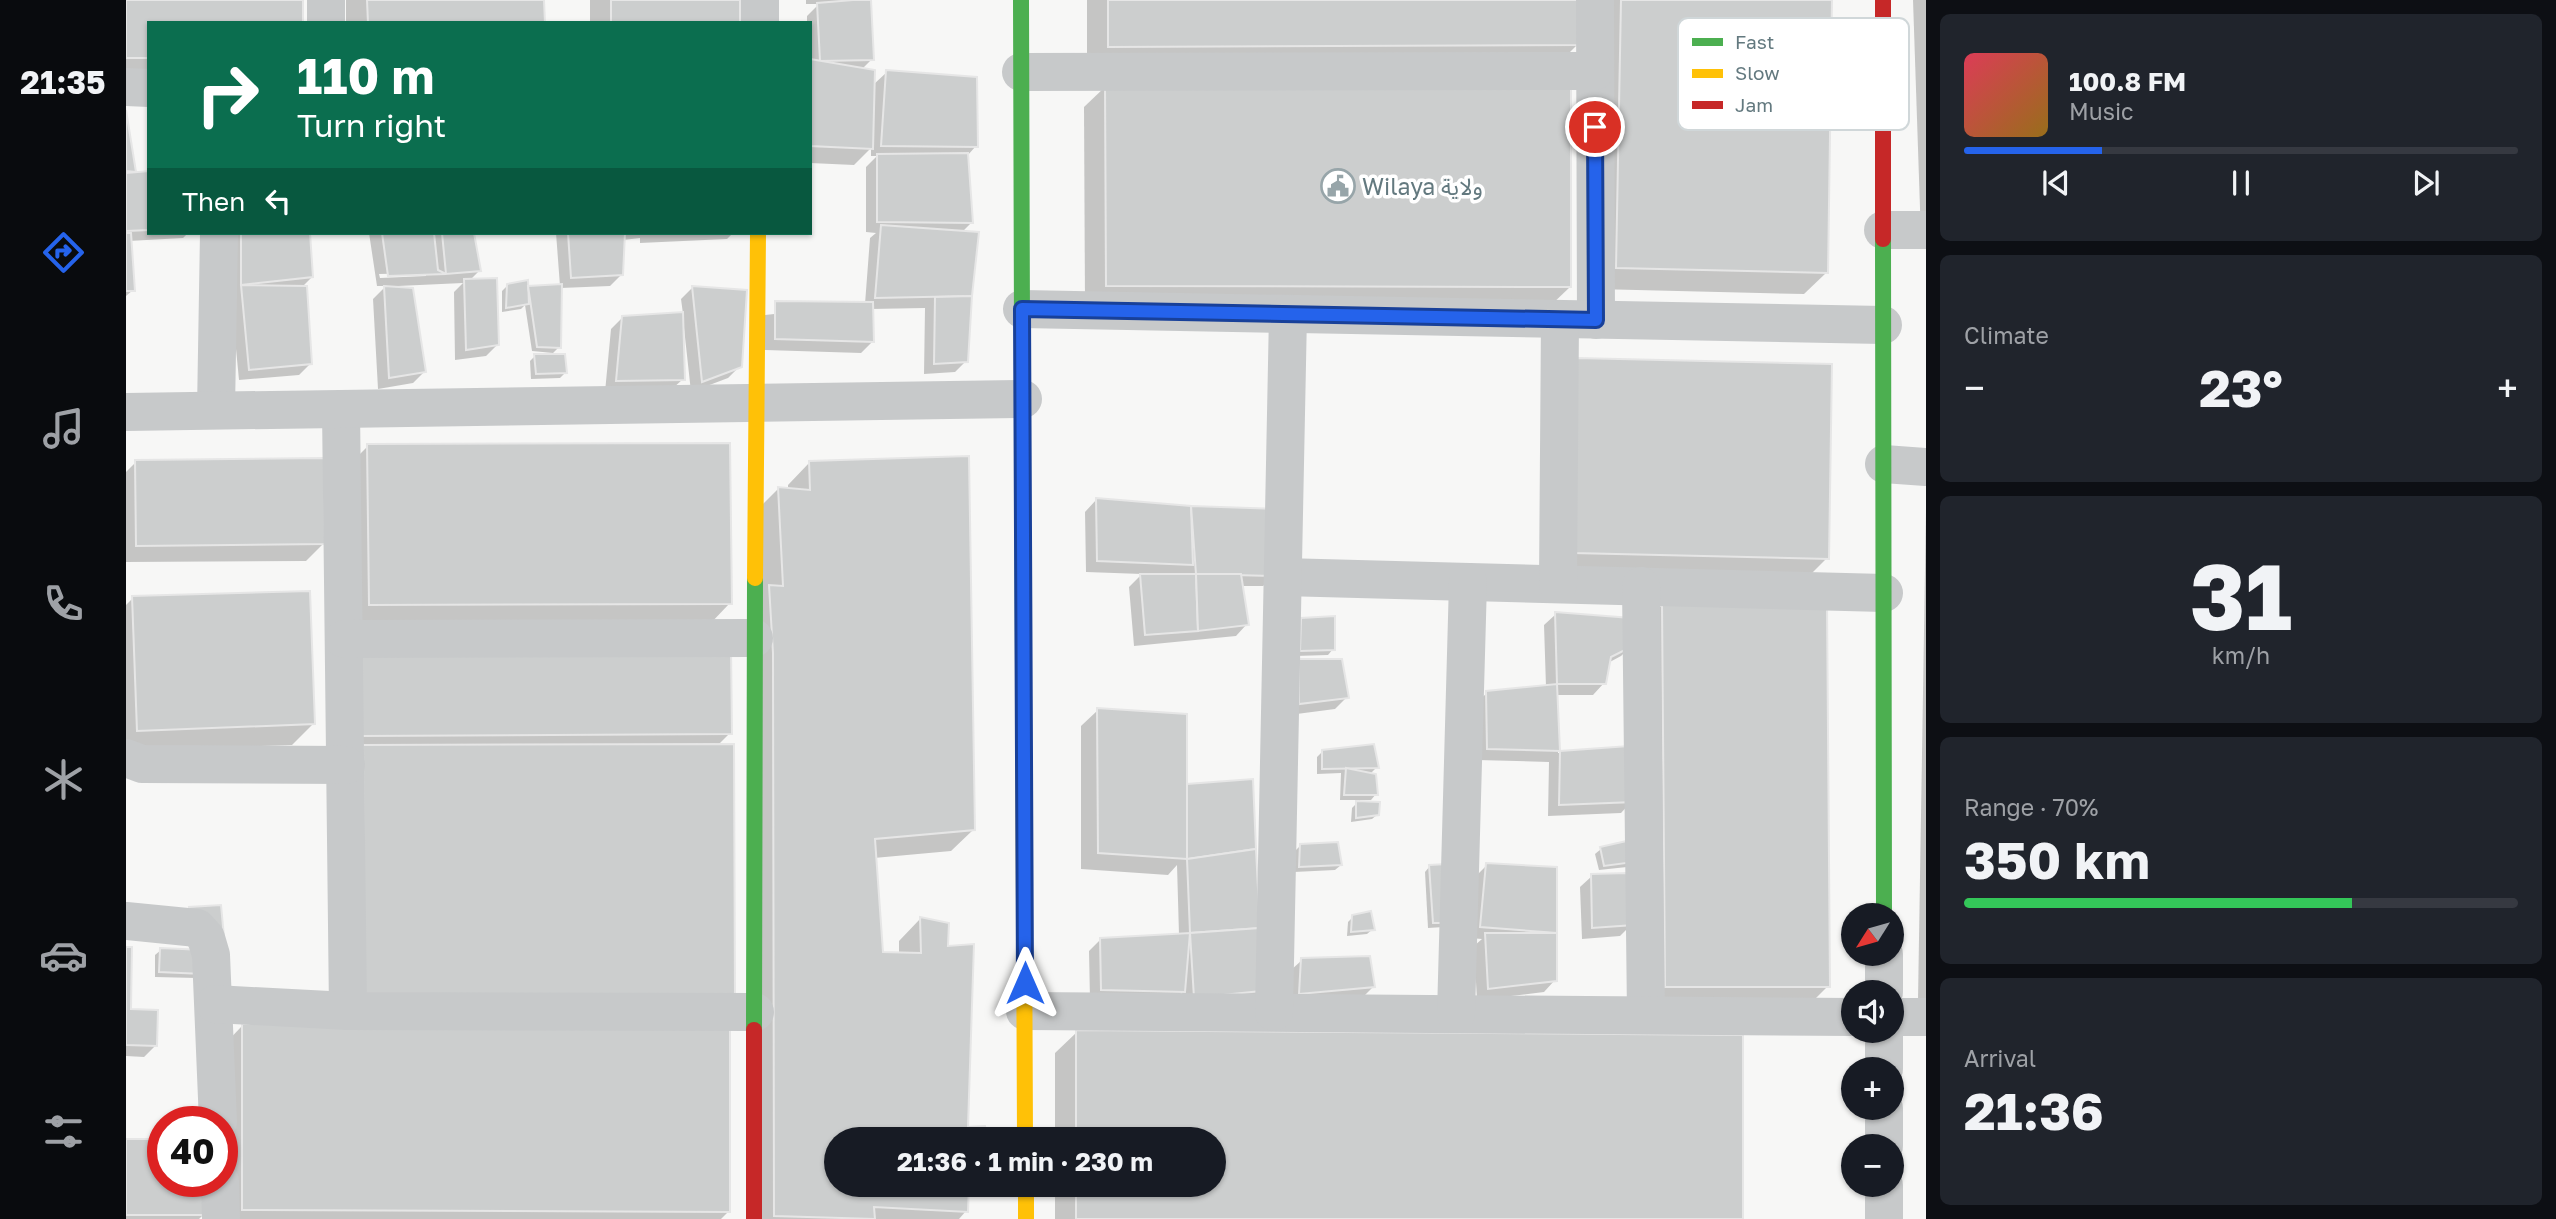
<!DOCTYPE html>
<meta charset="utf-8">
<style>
:root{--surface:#171b24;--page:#20242c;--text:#f1f3f6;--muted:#9ea1a6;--line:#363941;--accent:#2563eb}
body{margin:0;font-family:"Golos Text","Noto Sans Arabic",sans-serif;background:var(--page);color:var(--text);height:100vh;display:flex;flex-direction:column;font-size:26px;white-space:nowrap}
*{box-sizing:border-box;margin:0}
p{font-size:23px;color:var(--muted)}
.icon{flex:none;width:38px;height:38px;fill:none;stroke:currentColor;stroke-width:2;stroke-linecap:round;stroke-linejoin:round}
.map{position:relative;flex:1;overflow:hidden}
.sheet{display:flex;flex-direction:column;gap:14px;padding:14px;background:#0d0f14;width:630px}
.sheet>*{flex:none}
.hud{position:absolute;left:21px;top:21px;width:665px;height:214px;border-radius:0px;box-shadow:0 2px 5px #0004;background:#0b6e4f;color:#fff;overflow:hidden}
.needle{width:46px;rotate:233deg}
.tools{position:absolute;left:1715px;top:903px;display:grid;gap:14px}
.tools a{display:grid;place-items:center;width:63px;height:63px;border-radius:50%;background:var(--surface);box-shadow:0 2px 5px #0004;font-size:35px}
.speed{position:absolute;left:21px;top:1106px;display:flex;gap:14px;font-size:35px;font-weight:700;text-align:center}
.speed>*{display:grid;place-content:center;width:91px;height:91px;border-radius:50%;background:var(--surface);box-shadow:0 2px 5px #0004;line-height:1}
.speed .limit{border:10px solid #d22;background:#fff;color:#111}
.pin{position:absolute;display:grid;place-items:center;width:60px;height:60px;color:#fff;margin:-30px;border:4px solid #fff;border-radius:50%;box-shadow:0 2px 7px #0007}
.me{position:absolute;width:77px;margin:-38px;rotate:0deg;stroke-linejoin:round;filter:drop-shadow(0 0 5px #0008)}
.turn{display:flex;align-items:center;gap:24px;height:147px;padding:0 35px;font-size:32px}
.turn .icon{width:91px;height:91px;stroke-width:2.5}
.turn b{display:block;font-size:49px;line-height:60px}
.then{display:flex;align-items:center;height:66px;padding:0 35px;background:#0003;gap:14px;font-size:26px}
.big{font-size:52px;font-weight:700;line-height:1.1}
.sheet .card{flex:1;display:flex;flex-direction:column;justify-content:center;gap:10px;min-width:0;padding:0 24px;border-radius:10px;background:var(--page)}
.sheet .dial{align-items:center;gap:0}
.dial b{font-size:91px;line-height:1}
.song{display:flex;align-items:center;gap:21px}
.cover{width:84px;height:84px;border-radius:10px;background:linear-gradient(135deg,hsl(350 70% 55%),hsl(40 70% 35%))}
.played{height:7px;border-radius:4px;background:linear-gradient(90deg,var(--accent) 25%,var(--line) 25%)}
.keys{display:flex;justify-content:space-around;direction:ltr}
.heat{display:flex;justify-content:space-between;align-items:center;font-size:38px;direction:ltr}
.charge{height:10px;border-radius:5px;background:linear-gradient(90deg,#34c759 70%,var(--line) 0)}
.trip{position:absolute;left:698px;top:1127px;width:402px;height:70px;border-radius:35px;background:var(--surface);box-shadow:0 2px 5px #0004;font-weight:700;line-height:70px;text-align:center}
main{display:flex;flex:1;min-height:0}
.menu{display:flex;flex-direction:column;width:126px;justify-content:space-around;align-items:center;background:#090b0e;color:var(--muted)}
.menu .icon{width:49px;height:49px}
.menu .current{color:var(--accent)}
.menu b{font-size:32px;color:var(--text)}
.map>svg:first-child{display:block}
.shadow{fill:#0003;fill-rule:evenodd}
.building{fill:#cccece;stroke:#e6e6e6;stroke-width:2}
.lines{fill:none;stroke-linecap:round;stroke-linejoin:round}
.street{stroke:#c7c9ca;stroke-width:38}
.fast{stroke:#4caf50;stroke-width:16}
.slow{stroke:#ffc107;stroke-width:16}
.jam{stroke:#c62828;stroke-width:16}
.route-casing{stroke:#184099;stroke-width:18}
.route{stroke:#2563eb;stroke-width:12}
.labels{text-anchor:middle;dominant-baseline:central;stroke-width:7;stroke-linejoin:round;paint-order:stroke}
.poi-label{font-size:23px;fill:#63797f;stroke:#fff;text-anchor:start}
.key{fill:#fff;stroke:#d0d7d9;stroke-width:2}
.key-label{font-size:19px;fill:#63797f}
</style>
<main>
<nav class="menu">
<b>21:35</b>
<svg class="icon current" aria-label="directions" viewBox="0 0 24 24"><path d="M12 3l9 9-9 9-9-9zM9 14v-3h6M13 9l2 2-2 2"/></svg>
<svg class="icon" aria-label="music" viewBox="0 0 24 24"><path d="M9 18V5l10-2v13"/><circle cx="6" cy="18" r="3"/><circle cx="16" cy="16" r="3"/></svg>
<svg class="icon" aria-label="phone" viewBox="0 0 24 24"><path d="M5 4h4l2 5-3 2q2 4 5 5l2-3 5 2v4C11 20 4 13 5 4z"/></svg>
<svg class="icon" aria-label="climate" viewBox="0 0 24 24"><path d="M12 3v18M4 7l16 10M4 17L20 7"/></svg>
<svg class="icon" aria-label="car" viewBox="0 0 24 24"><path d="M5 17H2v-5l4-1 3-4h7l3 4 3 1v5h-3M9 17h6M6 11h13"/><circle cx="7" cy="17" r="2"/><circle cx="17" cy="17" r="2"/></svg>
<svg class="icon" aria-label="filters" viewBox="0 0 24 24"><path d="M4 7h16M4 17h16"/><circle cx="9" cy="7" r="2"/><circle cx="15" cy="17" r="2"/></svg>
</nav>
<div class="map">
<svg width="1800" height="1219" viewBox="0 0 1800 1219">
<rect width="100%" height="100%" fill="#f7f7f6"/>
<!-- shadow -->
<g class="shadow">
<path d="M 0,0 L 175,0 L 23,23 L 23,79 L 0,79 Z"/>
<rect x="220" y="0" width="197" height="23"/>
<path d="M 464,0 L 612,0 L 613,23 L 464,23 Z"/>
<path d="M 680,0 L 735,0 L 746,59 L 736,69 L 747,85 L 761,72 L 850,146 L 841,156 L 845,223 L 836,232 L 851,233 L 840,361 L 829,372 L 798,374 L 799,308 L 745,309 L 747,341 L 735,353 L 639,350 L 639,315 L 739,304 L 744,238 L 750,233 L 740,232 L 740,167 L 751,156 L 745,156 L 745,148 L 728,165 L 684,163 L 684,23 L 681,23 L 681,16 L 693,4 L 680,4 Z"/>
<path d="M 961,0 L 1451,0 L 1452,44 L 1430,66 L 961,68 Z"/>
<path d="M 1474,0 L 1704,0 L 1700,273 L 1678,294 L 1469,289 Z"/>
<path d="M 1787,0 L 1800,0 L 1800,238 L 1795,238 Z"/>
<path d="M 980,86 L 1444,287 L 1422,308 L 959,307 L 958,107 Z"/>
<path d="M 0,121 L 8,174 L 23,173 L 23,233 L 62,233 L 57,238 L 3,241 L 7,290 L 0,296 Z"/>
<path d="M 104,233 L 182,233 L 186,277 L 175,288 L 184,364 L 173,375 L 113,380 L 105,297 Z"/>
<path d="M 243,233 L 346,233 L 353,271 L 343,281 L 371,345 L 360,356 L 329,360 L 328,292 L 337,283 L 272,286 L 298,372 L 287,383 L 252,389 L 247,299 L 260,286 L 251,286 ZM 300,273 L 300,276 L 254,278 L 253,274 Z"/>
<path d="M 430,233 L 607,233 L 601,239 L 514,243 L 514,238 L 497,240 L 495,275 L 484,286 L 435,288 L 433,347 L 427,353 L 406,351 L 399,305 L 395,309 L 376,312 L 376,291 L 382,285 L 400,288 L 434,286 Z"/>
<path d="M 566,288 L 614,366 L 602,378 L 565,392 L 558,328 L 555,329 L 557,379 L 545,390 L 479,392 L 485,329 L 497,317 L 557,314 L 555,299 Z"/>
<path d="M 409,356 L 439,373 L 434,378 L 405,379 L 404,361 Z"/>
<path d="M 1429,382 L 1701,558 L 1679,580 L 1426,574 Z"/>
<path d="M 242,446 L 604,603 L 583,625 L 222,626 L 220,468 Z"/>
<path d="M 10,462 L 197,544 L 180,561 L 0,562 L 0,472 Z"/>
<path d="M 683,463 L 847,830 L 825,851 L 748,858 L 756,954 L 773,954 L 773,941 L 794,919 L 840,1129 L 858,1128 L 860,1139 L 710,1139 L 710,1185 L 842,1185 L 840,1211 L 833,1219 L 627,1219 L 631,510 L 652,489 L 662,490 L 662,485 Z"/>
<path d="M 970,500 L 1151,511 L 1149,575 L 1137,586 L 1115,586 L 1121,624 L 1110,636 L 1008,646 L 1003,587 L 1016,574 L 960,572 L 959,512 Z"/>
<path d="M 1800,508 L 1800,1000 L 1792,1000 Z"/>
<path d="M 7,598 L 188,723 L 166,745 L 0,751 L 0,605 Z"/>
<path d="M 1536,605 L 1702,986 L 1680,1008 L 1518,1008 L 1515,627 Z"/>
<path d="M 1430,614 L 1507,644 L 1495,656 L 1482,663 L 1478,683 L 1467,695 L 1430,695 L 1432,753 L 1501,748 L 1506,801 L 1495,813 L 1422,816 L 1423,762 L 1351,760 L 1349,704 L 1361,693 L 1420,687 L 1418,625 Z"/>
<path d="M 1207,618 L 1207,649 L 1202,655 L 1169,656 Z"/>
<path d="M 211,672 L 604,733 L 591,746 L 227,757 Z"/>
<path d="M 1162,672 L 1221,697 L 1209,709 L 1163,715 Z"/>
<path d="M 972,710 L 1059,788 L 1133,991 L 1122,1002 L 1058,1009 L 1056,992 L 1046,1003 L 964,1000 L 963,951 L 975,939 L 1053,935 L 1051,865 L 1042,875 L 955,869 L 955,726 Z"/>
<path d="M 1196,752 L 1251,767 L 1243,775 L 1250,794 L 1245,800 L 1214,800 L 1215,773 L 1191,774 L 1191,757 Z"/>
<path d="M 1234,800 L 1234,803 L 1252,814 L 1246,819 L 1225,822 L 1226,808 Z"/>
<path d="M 1504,842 L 1501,867 L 1473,870 L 1469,854 L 1475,849 Z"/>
<path d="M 1174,846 L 1215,865 L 1209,870 L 1168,872 L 1169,851 Z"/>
<path d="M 1361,865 L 1429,869 L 1429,980 L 1418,992 L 1351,1000 L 1348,946 L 1356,939 L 1343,938 L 1349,877 Z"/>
<path d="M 1304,866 L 1318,927 L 1302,928 L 1299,872 Z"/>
<path d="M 1466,876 L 1506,924 L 1494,936 L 1456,939 L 1454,887 Z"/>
<path d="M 1227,917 L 1247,929 L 1241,934 L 1221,936 L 1222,922 Z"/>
<path d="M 0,949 L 3,1011 L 29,1046 L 18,1057 L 0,1056 Z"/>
<path d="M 35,950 L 77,952 L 70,978 L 29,977 L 29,955 Z"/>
<path d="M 1176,960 L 1247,987 L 1236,998 L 1163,1004 L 1164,971 Z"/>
<path d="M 116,1026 L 603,1211 L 595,1219 L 95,1219 L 95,1048 Z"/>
<path d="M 951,1032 L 1615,1219 L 929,1219 L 929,1185 L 1088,1185 L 1088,1139 L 929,1139 L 929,1053 Z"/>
<path d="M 0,1140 L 37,1181 L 77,1215 L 73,1219 L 0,1219 Z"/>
</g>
<!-- building -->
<g class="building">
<path d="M 0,0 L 177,0 L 177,23 L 23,23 L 23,58 L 0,58 Z"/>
<path d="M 241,0 L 418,0 L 419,23 L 242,23 Z"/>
<rect x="485" y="0" width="129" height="23"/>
<path d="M 727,0 L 745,0 L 748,60 L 694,61 L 691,3 Z"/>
<path d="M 982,0 L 1453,0 L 1453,45 L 982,47 Z"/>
<path d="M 1495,0 L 1706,0 L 1702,273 L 1490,268 Z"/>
<path d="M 684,59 L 749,70 L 747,149 L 684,146 Z"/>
<path d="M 760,70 L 851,77 L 852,147 L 755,146 Z"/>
<path d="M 979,84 L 1445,86 L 1445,287 L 980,286 Z"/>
<path d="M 0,110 L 10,172 L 0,171 Z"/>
<path d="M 842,153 L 847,223 L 751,222 L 751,154 Z"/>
<path d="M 23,171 L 23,230 L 0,231 L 0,173 Z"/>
<path d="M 755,225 L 853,232 L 846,296 L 749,298 Z"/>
<path d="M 0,233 L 5,233 L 9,291 L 0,291 Z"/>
<path d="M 115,233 L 184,233 L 187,277 L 115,285 Z"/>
<path d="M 256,233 L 308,233 L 312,270 L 320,274 L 262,276 Z"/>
<path d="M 316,233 L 348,233 L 355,271 L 320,274 Z"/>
<path d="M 442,233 L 499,233 L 497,275 L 445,278 Z"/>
<path d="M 371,278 L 373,345 L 340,350 L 338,279 Z"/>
<path d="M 402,280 L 403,304 L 380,308 L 381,284 Z"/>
<path d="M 436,284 L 435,348 L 411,347 L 402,286 Z"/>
<path d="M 115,285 L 181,286 L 186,364 L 123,370 Z"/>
<path d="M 258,286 L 287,288 L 300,372 L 263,378 Z"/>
<path d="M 566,286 L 621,290 L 616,367 L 576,382 Z"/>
<path d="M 846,296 L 842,362 L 808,364 L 809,297 Z"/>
<path d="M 649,301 L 747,302 L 748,342 L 649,339 Z"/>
<path d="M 557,312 L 559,380 L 490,381 L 496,316 Z"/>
<path d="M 408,354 L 439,354 L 441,373 L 410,374 Z"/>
<path d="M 1450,358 L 1706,364 L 1703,559 L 1447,553 Z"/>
<path d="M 604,443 L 606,604 L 243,605 L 241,444 Z"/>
<path d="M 843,456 L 849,830 L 749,839 L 757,952 L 795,953 L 794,917 L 823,923 L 822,946 L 848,944 L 842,1127 L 859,1126 L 861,1139 L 710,1139 L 710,1185 L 843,1185 L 842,1212 L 748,1207 L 749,1219 L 648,1216 L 647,653 L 643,585 L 657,586 L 652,487 L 684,490 L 683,461 Z"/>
<path d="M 198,458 L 199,544 L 10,546 L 9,460 Z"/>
<path d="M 970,498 L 1065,506 L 1067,565 L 971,561 Z"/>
<path d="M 1065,506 L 1153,509 L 1150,576 L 1070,574 Z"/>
<path d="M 1014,574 L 1070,574 L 1072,631 L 1019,635 Z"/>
<path d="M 1070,574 L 1115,574 L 1123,625 L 1072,631 Z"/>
<path d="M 184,591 L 189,724 L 11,731 L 6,596 Z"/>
<path d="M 1536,604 L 1701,604 L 1704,987 L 1539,987 Z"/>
<path d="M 1429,612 L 1505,618 L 1509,645 L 1485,657 L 1480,684 L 1431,684 Z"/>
<path d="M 1209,616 L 1209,650 L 1174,651 L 1175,618 Z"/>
<path d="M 605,647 L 606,734 L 233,736 L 232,649 Z"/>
<path d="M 1173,659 L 1216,659 L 1223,698 L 1173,704 Z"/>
<path d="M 1431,684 L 1434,751 L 1361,749 L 1360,691 Z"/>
<path d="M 971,708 L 1061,714 L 1061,859 L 972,853 Z"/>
<path d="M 608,744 L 609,998 L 238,999 L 237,745 Z"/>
<path d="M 1248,744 L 1253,768 L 1196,769 L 1196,750 Z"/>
<path d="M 1503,746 L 1508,802 L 1433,805 L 1434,751 Z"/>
<path d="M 1220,768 L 1250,774 L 1252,795 L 1218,795 Z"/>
<path d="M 1127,779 L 1130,849 L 1061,859 L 1061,784 Z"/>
<path d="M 1230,801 L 1254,802 L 1253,815 L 1230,818 Z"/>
<path d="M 1505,840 L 1508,862 L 1478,866 L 1474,847 Z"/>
<path d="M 1212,842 L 1216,865 L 1173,867 L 1174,844 Z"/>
<path d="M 1130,849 L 1134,928 L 1064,933 L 1061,859 Z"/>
<path d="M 1360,863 L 1431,867 L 1431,933 L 1354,927 Z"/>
<path d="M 1321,864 L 1325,923 L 1307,923 L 1303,865 Z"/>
<path d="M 1502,873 L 1508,925 L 1466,928 L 1465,874 Z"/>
<path d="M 95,905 L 98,937 L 67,940 L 63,907 Z"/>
<path d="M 1245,911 L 1249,930 L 1225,932 L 1226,915 Z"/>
<path d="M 1134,928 L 1135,991 L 1068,998 L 1064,933 Z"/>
<path d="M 1064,933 L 1059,992 L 975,990 L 974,938 Z"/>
<path d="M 1359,933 L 1431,933 L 1431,981 L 1362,989 Z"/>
<path d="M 0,947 L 6,947 L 5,1009 L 32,1010 L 31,1046 L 0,1045 Z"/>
<path d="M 34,948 L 78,950 L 77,974 L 33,972 Z"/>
<path d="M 1244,956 L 1249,987 L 1173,994 L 1175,958 Z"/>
<path d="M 116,1024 L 604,1026 L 604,1212 L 116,1210 Z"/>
<path d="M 950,1030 L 1617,1035 L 1617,1219 L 950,1219 L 950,1185 L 1088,1185 L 1088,1139 L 950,1139 Z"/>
<path d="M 0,1139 L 37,1139 L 37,1181 L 79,1181 L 79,1215 L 0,1215 Z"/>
</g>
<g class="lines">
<!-- street -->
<g class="street">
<path d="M 1469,0 L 1470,320"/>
<path d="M 200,23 L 200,0"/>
<path d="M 634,23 L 634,0"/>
<path d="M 895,72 L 1469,71"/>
<path d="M 0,87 L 23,88"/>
<path d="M 1757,230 L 1800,230"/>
<path d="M 896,309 L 1757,325"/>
<path d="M 215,409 L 222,1011"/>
<path d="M 90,410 L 93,233"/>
<path d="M 0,412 L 897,399"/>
<path d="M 1758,464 L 1800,467"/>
<path d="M 1157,577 L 1758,593"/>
<path d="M 1432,584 L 1434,319"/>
<path d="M 1515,586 L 1520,1015"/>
<path d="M 218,639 L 628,638"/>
<path d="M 0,758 L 16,764 L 220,765"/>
<path d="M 0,921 L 71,928 L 80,938 L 85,955 L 92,1122"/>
<path d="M 1758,954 L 1758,992"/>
<path d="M 89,1004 L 222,1011 L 629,1012"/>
<path d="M 899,1011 L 1727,1017"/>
<path d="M 1148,1012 L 1162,314"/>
<path d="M 1330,1014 L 1342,582"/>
<path d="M 1766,1017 L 1800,1017"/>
<path d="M 1758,1031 L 1758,1069"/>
<path d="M 1758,1108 L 1758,1146"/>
<path d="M 94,1181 L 95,1219"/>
<path d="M 1758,1185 L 1758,1219"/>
</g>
<!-- fast -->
<g class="fast">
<path d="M 895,0 L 897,665"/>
<path d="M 1757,239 L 1758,915"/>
<path d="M 628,1030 L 629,578"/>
</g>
<!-- slow -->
<g class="slow">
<path d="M 629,578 L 632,233"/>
<path d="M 897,665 L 899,1139"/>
<path d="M 900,1185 L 900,1219"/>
</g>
<!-- jam -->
<g class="jam">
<path d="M 1757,0 L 1757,239"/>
<path d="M 628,1030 L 628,1219"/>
</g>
</g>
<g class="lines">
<!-- route casing -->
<g class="route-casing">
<path id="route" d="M 899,983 L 896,309 L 1470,320 L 1469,127"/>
</g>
<!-- route -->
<use href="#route" class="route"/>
</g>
<!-- icons -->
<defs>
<g id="civic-ring" transform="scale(1.75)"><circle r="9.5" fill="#fff" stroke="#97a5a9" stroke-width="1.5"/><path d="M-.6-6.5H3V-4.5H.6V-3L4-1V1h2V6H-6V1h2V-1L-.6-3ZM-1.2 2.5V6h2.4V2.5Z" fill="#97a5a9"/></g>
</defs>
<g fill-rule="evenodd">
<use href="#civic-ring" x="1212" y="186"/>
</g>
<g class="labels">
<!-- poi labels -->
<g class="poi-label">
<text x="1236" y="186">Wilaya ولاية</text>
</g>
</g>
<!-- legend -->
<rect x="1552" y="18" width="231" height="112" rx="10" class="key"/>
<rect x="1566" y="38" width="31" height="8" fill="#4caf50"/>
<rect x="1566" y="69" width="31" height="9" fill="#ffc107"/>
<rect x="1566" y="101" width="31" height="8" fill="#c62828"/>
<g class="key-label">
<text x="1609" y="49">Fast</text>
<text x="1609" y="80">Slow</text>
<text x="1609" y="112">Jam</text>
</g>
</svg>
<div class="tools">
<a><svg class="needle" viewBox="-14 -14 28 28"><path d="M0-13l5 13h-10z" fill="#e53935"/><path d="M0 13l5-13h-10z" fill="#9ea1a6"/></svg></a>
<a><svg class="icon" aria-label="sound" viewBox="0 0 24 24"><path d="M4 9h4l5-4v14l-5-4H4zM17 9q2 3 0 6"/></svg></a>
<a>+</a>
<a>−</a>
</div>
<div class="speed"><div class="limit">40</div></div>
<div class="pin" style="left:1469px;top:127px;background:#d93025"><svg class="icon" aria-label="arrive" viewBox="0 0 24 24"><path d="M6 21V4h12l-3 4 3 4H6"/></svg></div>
<svg class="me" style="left:899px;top:983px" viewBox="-20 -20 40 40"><path d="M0-17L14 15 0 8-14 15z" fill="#2563eb" stroke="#fff" stroke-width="4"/></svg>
<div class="trip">21:36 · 1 min · 230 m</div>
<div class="hud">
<div class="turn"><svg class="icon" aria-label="right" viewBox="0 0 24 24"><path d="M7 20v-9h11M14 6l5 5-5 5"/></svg><div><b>110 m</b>Turn right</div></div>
<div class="then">Then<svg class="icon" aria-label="left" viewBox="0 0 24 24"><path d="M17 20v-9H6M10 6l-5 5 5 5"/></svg></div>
</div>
</div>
<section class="sheet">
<div class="card">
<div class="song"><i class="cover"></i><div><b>100.8 FM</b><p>Music</p></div></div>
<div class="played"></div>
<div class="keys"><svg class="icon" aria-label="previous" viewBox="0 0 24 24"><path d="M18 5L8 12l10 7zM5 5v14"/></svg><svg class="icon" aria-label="pause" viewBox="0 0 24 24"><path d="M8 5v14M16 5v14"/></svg><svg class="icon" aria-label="next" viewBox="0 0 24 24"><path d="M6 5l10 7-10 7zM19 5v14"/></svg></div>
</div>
<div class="card"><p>Climate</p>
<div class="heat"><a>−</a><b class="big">23°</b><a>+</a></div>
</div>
<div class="card dial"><b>31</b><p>km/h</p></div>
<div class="card"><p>Range · 70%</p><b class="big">350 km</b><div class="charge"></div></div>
<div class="card"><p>Arrival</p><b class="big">21:36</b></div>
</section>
</main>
